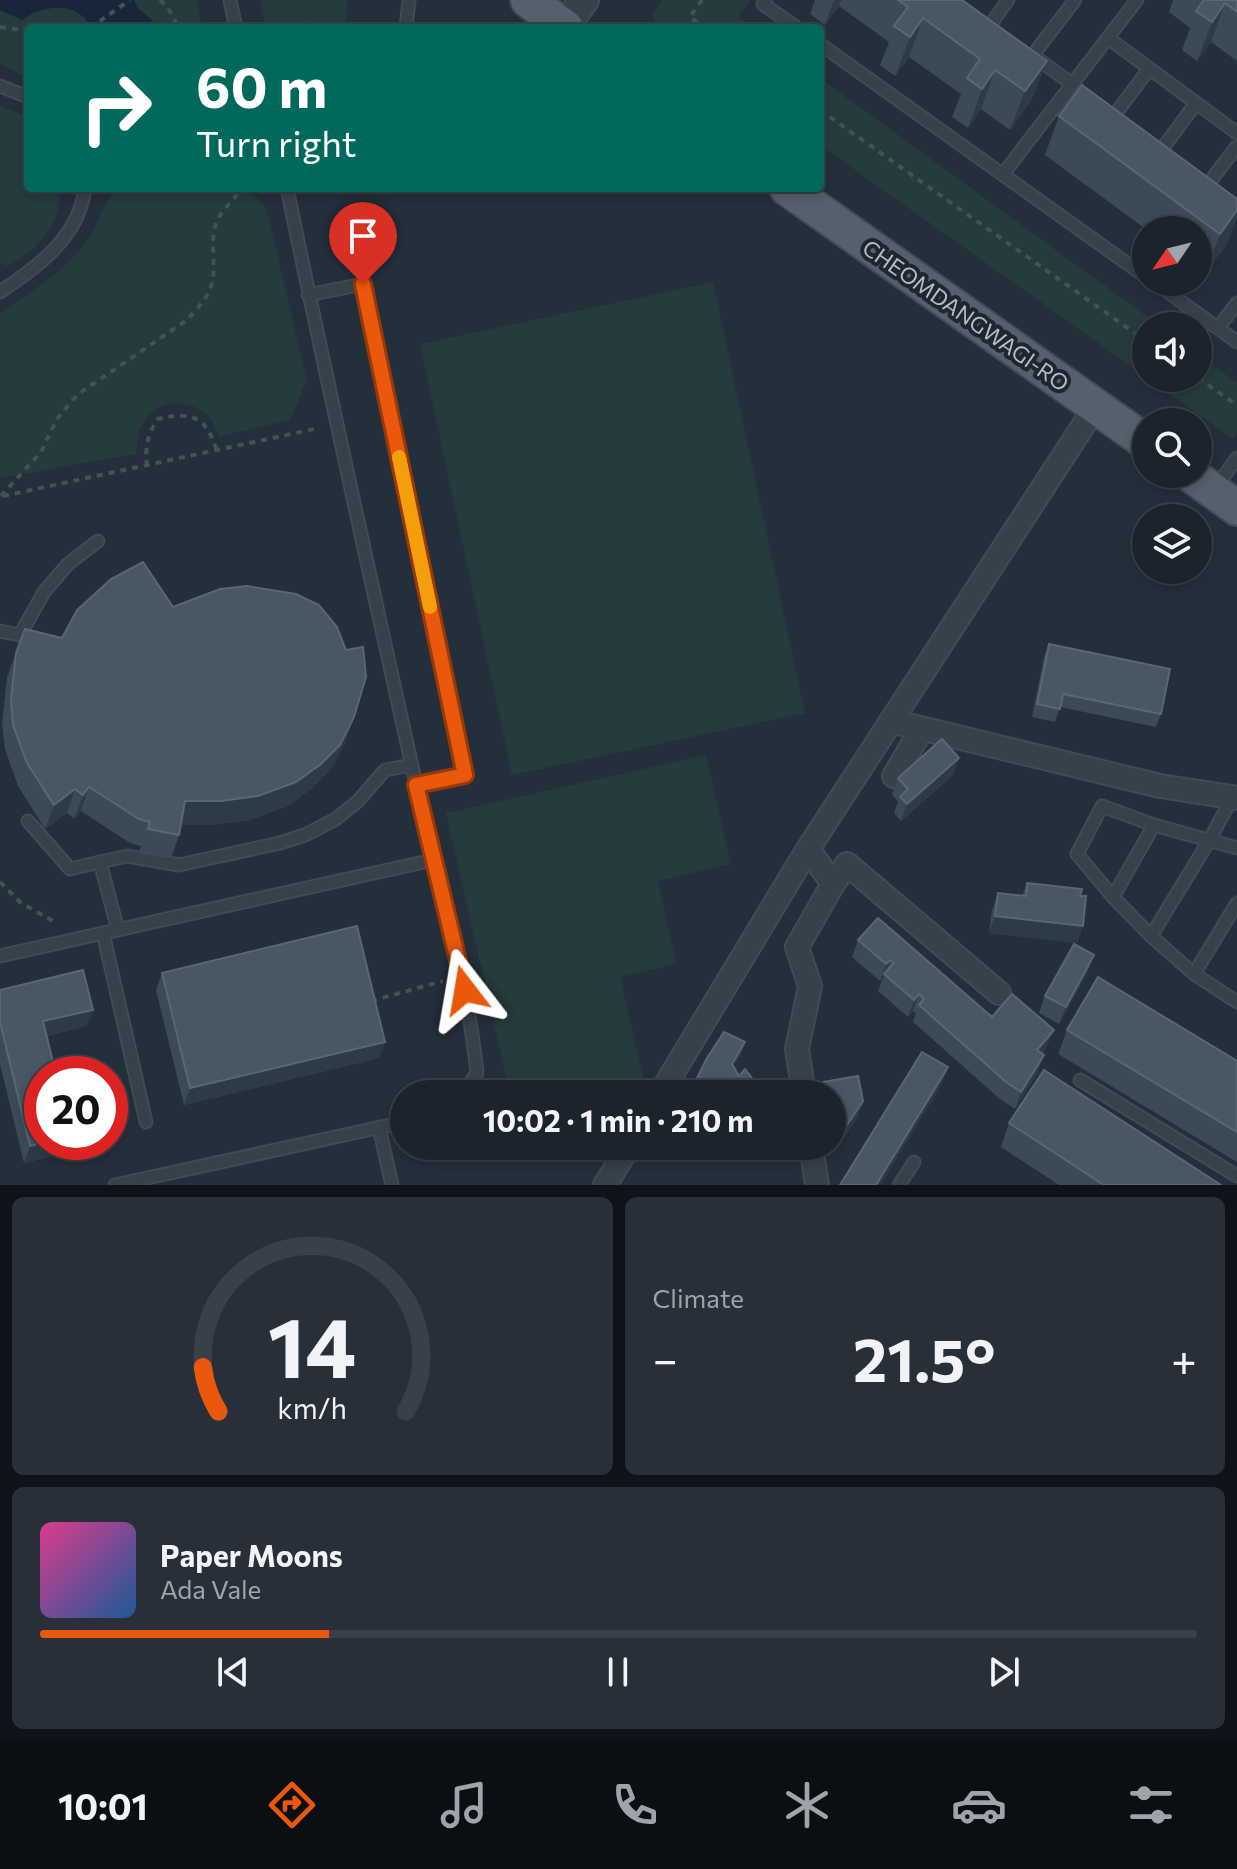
<!DOCTYPE html>
<meta charset="utf-8">
<style>
:root{--surface:#1b232d;--page:#282f39;--text:#f1f3f6;--muted:#a0a4aa;--line:#394049;--accent:#ea580c}
body{margin:0;font-family:Commissioner,sans-serif;background:var(--page);color:var(--text);height:100vh;display:flex;flex-direction:column;font-size:30px;white-space:nowrap}
*{box-sizing:border-box;margin:0}
p{font-size:26px;color:var(--muted)}
.icon{flex:none;width:44px;height:44px;fill:none;stroke:currentColor;stroke-width:2;stroke-linecap:round;stroke-linejoin:round}
.map{position:relative;height:1185px;overflow:hidden}
.panel{display:flex;flex-direction:column;gap:12px;padding:12px;background:#0f1319;flex:1}
.panel>*{flex:none}
.hud{position:absolute;left:24px;top:24px;width:800px;height:168px;border-radius:8px;box-shadow:0 4px 12px #0003,0 0 0 2px var(--line);background:#00695c;color:#fff;overflow:hidden}
.needle{width:52px;rotate:235deg}
.controls{position:absolute;left:1132px;top:216px;display:grid;gap:16px}
.controls a{display:grid;place-items:center;width:80px;height:80px;border-radius:50%;background:var(--surface);box-shadow:0 4px 12px #0003,0 0 0 2px var(--line);font-size:40px}
.speed{position:absolute;left:24px;top:1056px;display:flex;gap:16px;font-size:40px;font-weight:700;text-align:center}
.speed>*{display:grid;place-content:center;width:104px;height:104px;border-radius:50%;background:var(--surface);box-shadow:0 4px 12px #0003,0 0 0 2px var(--line);line-height:1}
.speed .limit{border:12px solid #d22;background:#fff;color:#111}
.pin{position:absolute;display:grid;place-items:center;width:68px;height:68px;color:#fff;margin:-82px -34px;border-radius:50% 50% 50% 0;rotate:-45deg;box-shadow:0 0 8px #0007}
.pin .icon{rotate:45deg}
.me{position:absolute;width:88px;margin:-44px;rotate:346deg;stroke-linejoin:round;filter:drop-shadow(0 0 6px #0008)}
.turn{display:flex;align-items:center;gap:28px;height:168px;padding:0 40px;font-size:36px}
.turn .icon{width:104px;height:104px;stroke-width:2.5}
.turn b{display:block;font-size:56px;line-height:68px}
.big{font-size:60px;font-weight:700;line-height:1.1}
.panel .card{flex:1;display:flex;flex-direction:column;justify-content:center;gap:12px;min-width:0;padding:0 28px;border-radius:12px;background:var(--page)}
.panel .dial{align-items:center;gap:0}
.dial svg{height:208px;overflow:visible;fill:none;stroke:var(--line);stroke-width:7;stroke-linecap:round;text-anchor:middle}
.dial text{fill:var(--text);stroke:none}
.song{display:flex;align-items:center;gap:24px}
.cover{width:96px;height:96px;border-radius:12px;background:linear-gradient(135deg,hsl(330 70% 55%),hsl(210 70% 35%))}
.played{height:8px;border-radius:4px;background:linear-gradient(90deg,var(--accent) 25%,var(--line) 25%)}
.keys{display:flex;justify-content:space-around;direction:ltr}
.heat{display:flex;justify-content:space-between;align-items:center;font-size:44px;direction:ltr}
.panel .tiles{flex:1;display:grid;gap:12px;grid-template-columns:1fr 1fr}
.card:last-child{grid-column:span 2}
.trip{position:absolute;left:390px;top:1080px;width:456px;height:80px;border-radius:40px;background:var(--surface);box-shadow:0 4px 12px #0003,0 0 0 2px var(--line);font-weight:700;line-height:80px;text-align:center}
.tabs{display:flex;height:128px;justify-content:space-around;align-items:center;background:#0b0e12;color:var(--muted)}
.tabs .icon{width:56px;height:56px}
.tabs .on{color:var(--accent)}
.tabs b{font-size:36px;color:var(--text)}
.map>svg:first-child{display:block}
.green{fill:#263b3d}
.water{fill:#172739}
.lines{fill:none;stroke-linecap:round;stroke-linejoin:round}
.service-casing{stroke:#414a55;stroke-width:15}
.minor-casing{stroke:#414a55;stroke-width:26}
.tertiary-casing{stroke:#414a55;stroke-width:32}
.primary-casing{stroke:#414a55;stroke-width:38}
.path{stroke:#3f5455;stroke-width:4;stroke-dasharray:6 6;stroke-linecap:butt}
.service{stroke:#37414c;stroke-width:11}
.minor{stroke:#37414c;stroke-width:22}
.tertiary{stroke:#37414c;stroke-width:28}
.primary{stroke:#55606c;stroke-width:34}
.wall{fill:#3c4a58}
.shaded-wall{fill:#2d3a48}
.building{fill:#495664;stroke:#596674;stroke-width:2}
.route-casing{stroke:#983908;stroke-width:20}
.route{stroke:#ea580c;stroke-width:14}
.slow{stroke:#f59e0b;stroke-width:14}
.labels{text-anchor:middle;dominant-baseline:central;stroke-width:8;stroke-linejoin:round;paint-order:stroke}
.street-label{font-size:22px;fill:#b3bcc7;stroke:#1d2631}
</style>
<div class="map">
<svg width="1237" height="1185" viewBox="0 0 1237 1185">
<rect width="100%" height="100%" fill="#242f3c"/>
<!-- green -->
<g class="green">
<path d="M 0,0 L 197,0 L 202,27 L 218,24 L 219,28 L 28,28 L 28,79 L 0,63 Z"/>
<path d="M 260,0 L 348,0 L 345,28 L 265,28 Z"/>
<path d="M 662,0 L 750,0 L 738,17 L 752,28 L 657,28 L 653,13 Z"/>
<path d="M 820,78 L 1160,326 L 1146,326 L 1146,377 L 820,145 Z"/>
<path d="M 0,106 L 28,117 L 28,188 L 60,188 C 63,223 37,251 8,266 L 0,263 Z"/>
<path d="M 119,188 L 230,188 L 251,192 L 266,207 L 307,380 L 290,420 L 220,436 C 216,429 212,420 207,415 C 185,396 151,400 140,429 C 138,436 137,446 136,454 L 0,478 L 0,313 C 33,291 63,272 87,241 C 100,223 102,201 119,188 Z"/>
<path d="M 713,282 L 805,713 L 512,775 L 420,344 Z"/>
<path d="M 1198,354 L 1237,383 L 1237,433 L 1233,439 L 1147,378 L 1198,378 Z"/>
<path d="M 706,755 L 731,864 L 658,881 L 676,964 L 620,977 L 646,1089 L 625,1094 L 510,1094 L 446,813 Z"/>
</g>
<!-- water -->
<path class="water" d="M 0,0 L 134,0 L 139,9 L 161,28 L 91,28 C 78,0 43,5 22,20 L 0,10 Z"/>
<g class="lines">
<!-- service casing -->
<g class="service-casing">
<g id="service">
<path d="M 230,0 L 236,28"/>
<path d="M 766,0 L 763,4 L 797,28"/>
<path d="M 991,24 L 1008,0"/>
<path d="M 406,28 L 409,0"/>
<path d="M 1108,38 L 1237,133"/>
<path d="M 820,44 L 1146,277"/>
<path d="M 1033,55 L 1075,0"/>
<path d="M 1035,57 L 1072,84"/>
<path d="M 0,86 L 28,97"/>
<path d="M 1110,121 L 1149,69"/>
<path d="M 1157,156 L 1196,103"/>
<path d="M 1003,174 L 1137,0"/>
<path d="M 287,188 C 328,387 372,586 416,784 C 437,881 467,975 477,1073 L 463,1094"/>
<path d="M 1203,191 L 1237,146"/>
<path d="M 1154,282 L 1237,342"/>
<path d="M 0,292 C 39,266 79,237 85,188"/>
<path d="M 308,295 L 363,284 L 465,775 L 416,785"/>
<path d="M 1218,328 L 1237,303"/>
<path d="M 1216,487 L 1237,458"/>
<path d="M 0,631 L 20,635 L 44,592 L 68,564 L 98,541"/>
<path d="M 28,821 L 70,869 L 100,862"/>
<path d="M 1237,848 L 1154,825 L 1113,897 L 1151,936 L 1194,974 L 1237,1002"/>
<path d="M 1113,897 L 1077,854 L 1102,806 L 1154,825"/>
<path d="M 118,930 L 100,862 L 127,856 L 179,865 L 280,843 L 305,835 L 336,819 L 358,801 L 385,770 L 412,765"/>
<path d="M 103,933 L 146,1122"/>
<path d="M 1151,936 L 1209,841 L 1233,796"/>
<path d="M 0,956 L 433,860"/>
<path d="M 1194,974 L 1237,903"/>
<path d="M 1080,1080 L 1237,1176"/>
<path d="M 379,1127 L 392,1185"/>
<path d="M 115,1185 L 404,1122"/>
<path d="M 899,1185 L 914,1162"/>
</g>
</g>
<!-- minor casing -->
<g class="minor-casing">
<g id="minor">
<path d="M 891,721 L 1160,786 L 1237,798"/>
<path d="M 894,776 L 922,729"/>
<path d="M 833,884 L 847,864 L 999,993"/>
<path d="M 660,1094 L 808,849 L 1096,406"/>
<path d="M 804,1094 L 797,1049 L 810,986 L 797,947 L 833,884 L 808,849"/>
<path d="M 811,1146 L 817,1185"/>
<path d="M 605,1185 L 629,1146"/>
</g>
</g>
<!-- tertiary casing -->
<g class="tertiary-casing">
<path id="tertiary" d="M 564,27 L 584,0"/>
</g>
<!-- primary casing -->
<g class="primary-casing">
<g id="primary">
<path d="M 528,0 L 566,28"/>
<path d="M 787,188 L 1146,442"/>
<path d="M 1190,474 L 1237,508"/>
</g>
</g>
<!-- path -->
<g class="path">
<path d="M 160,0 L 168,8 L 179,28"/>
<path d="M 702,0 L 690,17 L 705,28"/>
<path d="M 0,27 L 28,31"/>
<path d="M 90,28 L 130,0"/>
<path d="M 820,110 L 1146,341"/>
<path d="M 1198,378 L 1237,405"/>
<path d="M 147,466 C 145,447 147,435 158,419 C 192,411 206,416 217,451"/>
<path d="M 1,496 L 41,452 L 57,419 L 77,395 L 187,320 C 195,311 206,300 210,289 C 219,268 207,240 218,219 C 224,207 235,200 241,188"/>
<path d="M 3,496 L 319,428"/>
<path d="M 0,882 L 21,903 L 53,921"/>
<path d="M 371,1001 L 443,981"/>
</g>
<!-- service -->
<use href="#service" class="service"/>
<!-- minor -->
<use href="#minor" class="minor"/>
<!-- tertiary -->
<use href="#tertiary" class="tertiary"/>
<!-- primary -->
<use href="#primary" class="primary"/>
</g>
<!-- wall -->
<g class="wall">
<path d="M 815,0 L 962,0 L 1032,100 L 1010,130 L 981,109 L 968,128 L 952,117 L 961,94 L 909,57 L 895,76 L 880,65 L 889,42 L 839,6 L 825,25 L 810,14 Z"/>
<path d="M 1173,0 L 1237,0 L 1237,61 L 1211,42 L 1197,61 L 1182,50 L 1190,28 L 1169,12 Z"/>
<path d="M 1082,85 L 1228,242 L 1206,273 L 1198,267 L 1198,230 L 1147,230 L 1045,155 L 1059,116 Z"/>
<path d="M 173,607 L 346,741 L 331,769 L 312,788 L 288,806 L 249,820 L 212,825 L 181,825 L 179,835 L 171,858 L 139,853 L 141,846 L 130,843 L 81,811 L 74,819 L 67,813 L 45,829 L 18,786 L 5,749 L 2,724 L 7,677 L 25,629 L 62,638 Z"/>
<path d="M 1049,644 L 1161,714 L 1156,727 L 1060,707 L 1055,722 L 1032,717 L 1044,657 Z"/>
<path d="M 959,758 L 953,775 L 901,821 L 894,813 L 898,802 L 892,794 L 898,778 Z"/>
<path d="M 1027,883 L 1080,896 L 1083,926 L 1077,943 L 989,933 L 992,910 L 998,893 L 1022,896 Z"/>
<path d="M 858,940 L 1047,1046 L 1042,1054 L 1038,1072 L 1015,1109 L 1000,1099 L 913,1022 L 916,1014 L 913,1011 L 908,1017 L 878,991 L 883,977 L 880,981 L 852,957 Z"/>
<path d="M 1088,972 L 1059,1024 L 1039,1013 L 1045,996 Z"/>
<path d="M 162,973 L 385,1042 L 379,1058 L 184,1105 L 156,990 Z"/>
<path d="M 0,990 L 87,1026 L 47,1036 L 65,1153 L 24,1163 L 0,1064 Z"/>
<path d="M 1067,1030 L 1237,1061 L 1237,1162 L 1058,1054 Z"/>
<path d="M 817,1083 L 863,1101 L 857,1118 L 839,1145 L 832,1094 L 813,1094 Z"/>
<path d="M 1009,1123 L 1221,1185 L 1059,1185 L 1001,1147 Z"/>
</g>
<!-- shaded-wall -->
<g class="shaded-wall">
<path d="M 834,0 L 841,0 L 839,6 L 825,25 Z"/>
<path d="M 1225,3 L 1211,42 L 1197,61 L 1212,22 Z"/>
<path d="M 923,18 L 909,57 L 895,76 L 910,37 Z"/>
<path d="M 1047,61 L 1032,100 L 1010,130 L 1025,91 Z"/>
<path d="M 995,70 L 981,109 L 968,128 L 982,89 Z"/>
<path d="M 1237,210 L 1237,218 L 1228,242 L 1206,273 L 1220,234 Z"/>
<path d="M 354,717 L 346,741 L 331,769 L 312,788 L 288,806 L 249,820 L 212,825 L 176,825 L 185,801 Z"/>
<path d="M 959,758 L 953,775 L 901,821 L 907,804 Z"/>
<path d="M 89,787 L 81,811 L 74,819 L 83,795 Z"/>
<path d="M 75,789 L 67,813 L 45,829 L 54,805 Z"/>
<path d="M 995,916 L 1083,926 L 1077,943 L 989,933 Z"/>
<path d="M 1094,955 L 1088,972 L 1059,1024 L 1066,1007 Z"/>
<path d="M 890,960 L 884,977 L 880,981 L 886,964 Z"/>
<path d="M 919,994 L 913,1011 L 908,1017 L 914,1000 Z"/>
<path d="M 93,1010 L 87,1026 L 37,1038 L 43,1021 Z"/>
<path d="M 1054,1030 L 1047,1046 L 1031,1067 L 1037,1050 Z"/>
<path d="M 385,1042 L 379,1058 L 184,1105 L 190,1088 Z"/>
<path d="M 745,1042 L 741,1055 L 727,1077 L 732,1064 Z"/>
<path d="M 1044,1055 L 1038,1072 L 1015,1109 L 1021,1092 Z"/>
<path d="M 948,1067 L 942,1084 L 881,1185 L 876,1185 Z"/>
<path d="M 863,1101 L 857,1118 L 839,1145 L 832,1145 L 832,1127 Z"/>
<path d="M 45,1142 L 69,1142 L 65,1153 L 24,1163 L 30,1146 Z"/>
</g>
<!-- building -->
<g class="building">
<path d="M 898,0 L 962,0 L 1047,61 L 1025,91 L 995,70 L 982,89 L 967,78 L 980,59 L 923,18 L 910,37 L 894,26 L 908,7 Z"/>
<path d="M 1204,0 L 1237,0 L 1237,12 L 1225,3 L 1212,22 L 1196,11 Z"/>
<path d="M 306,23 L 307,28 L 287,28 Z"/>
<path d="M 1082,85 L 1237,199 L 1237,210 L 1220,234 L 1059,116 Z"/>
<path d="M 143,562 L 173,607 L 220,589 L 247,586 L 296,594 L 319,605 L 337,627 L 346,650 L 363,647 L 366,677 L 354,717 L 340,745 L 321,764 L 296,782 L 258,796 L 221,801 L 185,801 L 179,835 L 148,829 L 150,822 L 139,819 L 89,787 L 83,795 L 75,789 L 54,805 L 27,763 L 13,725 L 11,700 L 16,653 L 25,629 L 62,638 L 77,610 L 111,579 Z"/>
<path d="M 1049,644 L 1170,669 L 1161,714 L 1063,694 L 1060,709 L 1037,704 Z"/>
<path d="M 942,739 L 959,758 L 907,804 L 900,797 L 908,789 L 898,778 Z"/>
<path d="M 1027,883 L 1082,889 L 1080,896 L 1086,896 L 1083,926 L 995,916 L 998,893 L 1026,896 Z"/>
<path d="M 878,918 L 992,1017 L 1012,994 L 1054,1030 L 1037,1050 L 1044,1055 L 1021,1092 L 1006,1082 L 919,1005 L 924,999 L 919,994 L 914,1000 L 884,974 L 894,963 L 890,960 L 886,964 L 858,940 Z"/>
<path d="M 357,926 L 385,1042 L 190,1088 L 162,973 Z"/>
<path d="M 1074,944 L 1094,955 L 1066,1007 L 1045,996 Z"/>
<path d="M 83,970 L 93,1010 L 43,1021 L 56,1074 L 42,1074 L 42,1142 L 45,1142 L 30,1146 L 0,1022 L 0,990 Z"/>
<path d="M 1098,977 L 1237,1061 L 1237,1132 L 1067,1030 Z"/>
<path d="M 724,1032 L 745,1042 L 732,1064 L 739,1076 L 745,1069 L 764,1094 L 691,1094 L 690,1092 L 707,1058 Z"/>
<path d="M 922,1052 L 948,1067 L 876,1185 L 840,1185 Z"/>
<path d="M 1044,1070 L 1221,1185 L 1104,1185 L 1009,1123 Z"/>
<path d="M 858,1076 L 863,1101 L 845,1128 L 832,1127 L 832,1094 L 819,1094 L 817,1083 Z"/>
</g>
<g class="lines">
<!-- route casing -->
<g class="route-casing">
<path id="route" d="M 363,284 L 465,775 L 416,785 L 465,990"/>
</g>
<!-- route -->
<use href="#route" class="route"/>
<!-- slow -->
<path class="slow" d="M 399,457 L 430,607"/>
</g>
<g class="labels">
<!-- street labels -->
<g class="street-label">
<text transform="translate(966 315) rotate(35)">CHEOMDANGWAGI-RO</text>
</g>
</g>
</svg>
<div class="controls">
<a><svg class="needle" viewBox="-14 -14 28 28"><path d="M0-13l5 13h-10z" fill="#e53935"/><path d="M0 13l5-13h-10z" fill="#a0a4aa"/></svg></a>
<a><svg class="icon" aria-label="sound" viewBox="0 0 24 24"><path d="M4 9h4l5-4v14l-5-4H4zM17 9q2 3 0 6"/></svg></a>
<a><svg class="icon" aria-label="search" viewBox="0 0 24 24"><circle cx="10" cy="10" r="6"/><path d="M15 15l6 6"/></svg></a>
<a><svg class="icon" aria-label="layers" viewBox="0 0 24 24"><path d="M12 4l9 5-9 5-9-5zM3 14l9 5 9-5"/></svg></a>
</div>
<div class="speed"><div class="limit">20</div></div>
<div class="pin" style="left:363px;top:284px;background:#d93025"><svg class="icon" aria-label="arrive" viewBox="0 0 24 24"><path d="M6 21V4h12l-3 4 3 4H6"/></svg></div>
<svg class="me" style="left:465px;top:990px" viewBox="-20 -20 40 40"><path d="M0-17L14 15 0 8-14 15z" fill="#ea580c" stroke="#fff" stroke-width="4"/></svg>
<div class="trip">10:02 · 1 min · 210 m</div>
<div class="hud">
<div class="turn"><svg class="icon" aria-label="right" viewBox="0 0 24 24"><path d="M7 20v-9h11M14 6l5 5-5 5"/></svg><div><b>60 m</b>Turn right</div></div>
</div>
</div>
<section class="panel">
<div class="tiles">
<div class="card dial"><svg viewBox="0 0 100 80">
<path d="M14 69A42 42 0 1 1 86 69"/>
<path d="M14 69A42 42 0 0 1 8 52" stroke="#ea580c"/>
<text x="50" y="56" font-size="32" font-weight="700">14</text>
<text x="50" y="72" font-size="11">km/h</text>
</svg></div>
<div class="card"><p>Climate</p>
<div class="heat"><a>−</a><b class="big">21.5°</b><a>+</a></div>
</div>
<div class="card">
<div class="song"><i class="cover"></i><div><b>Paper Moons</b><p>Ada Vale</p></div></div>
<div class="played"></div>
<div class="keys"><svg class="icon" aria-label="previous" viewBox="0 0 24 24"><path d="M18 5L8 12l10 7zM5 5v14"/></svg><svg class="icon" aria-label="pause" viewBox="0 0 24 24"><path d="M8 5v14M16 5v14"/></svg><svg class="icon" aria-label="next" viewBox="0 0 24 24"><path d="M6 5l10 7-10 7zM19 5v14"/></svg></div>
</div>
</div>
</section>
<nav class="tabs">
<b>10:01</b>
<svg class="icon on" aria-label="directions" viewBox="0 0 24 24"><path d="M12 3l9 9-9 9-9-9zM9 14v-3h6M13 9l2 2-2 2"/></svg>
<svg class="icon" aria-label="music" viewBox="0 0 24 24"><path d="M9 18V5l10-2v13"/><circle cx="6" cy="18" r="3"/><circle cx="16" cy="16" r="3"/></svg>
<svg class="icon" aria-label="phone" viewBox="0 0 24 24"><path d="M5 4h4l2 5-3 2q2 4 5 5l2-3 5 2v4C11 20 4 13 5 4z"/></svg>
<svg class="icon" aria-label="climate" viewBox="0 0 24 24"><path d="M12 3v18M4 7l16 10M4 17L20 7"/></svg>
<svg class="icon" aria-label="car" viewBox="0 0 24 24"><path d="M5 17H2v-5l4-1 3-4h7l3 4 3 1v5h-3M9 17h6M6 11h13"/><circle cx="7" cy="17" r="2"/><circle cx="17" cy="17" r="2"/></svg>
<svg class="icon" aria-label="filters" viewBox="0 0 24 24"><path d="M4 7h16M4 17h16"/><circle cx="9" cy="7" r="2"/><circle cx="15" cy="17" r="2"/></svg>
</nav>
